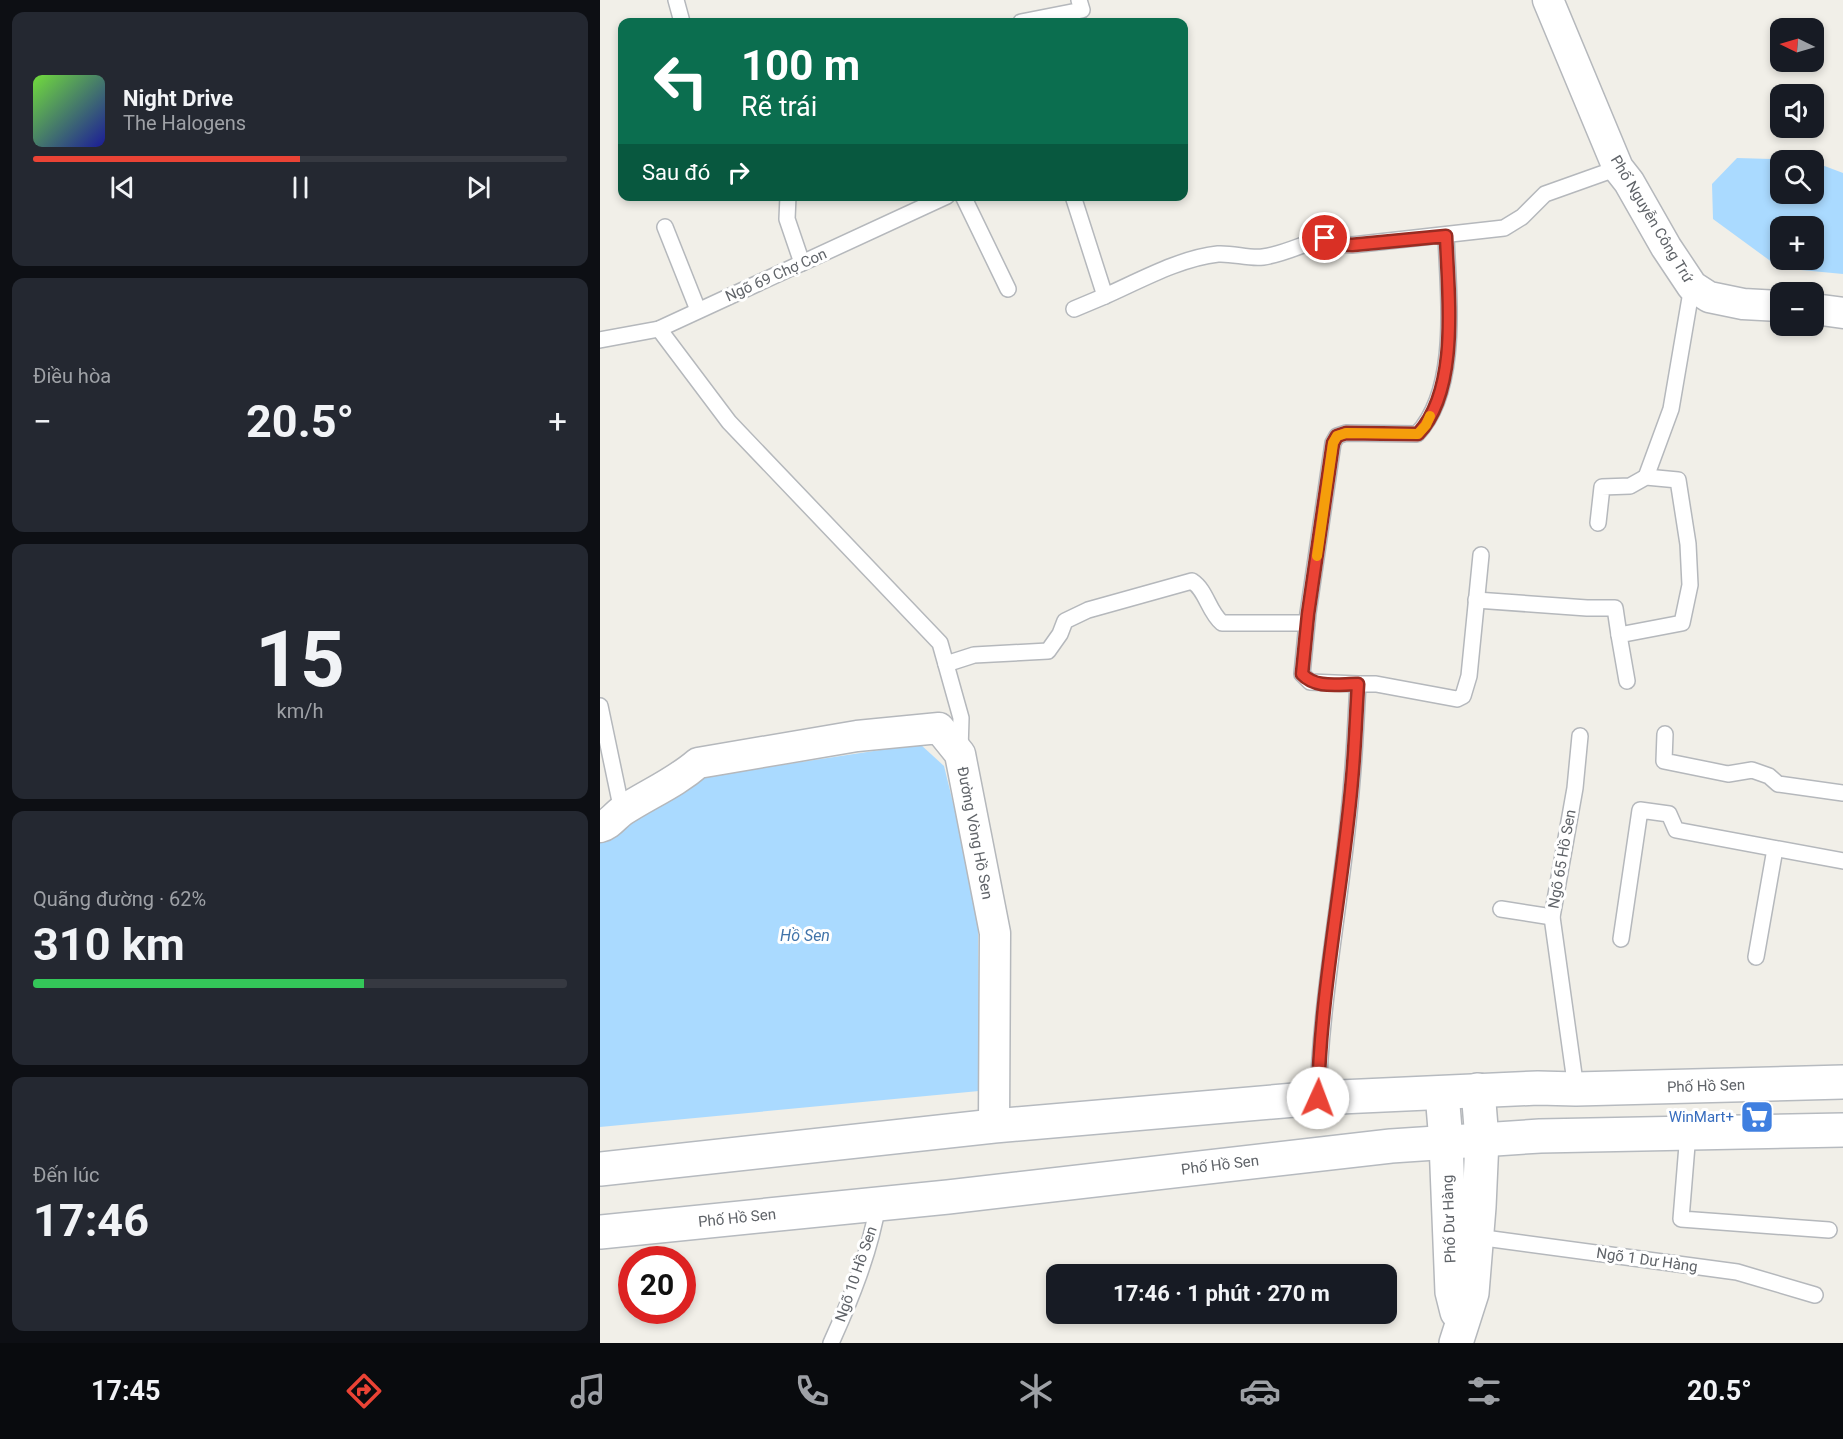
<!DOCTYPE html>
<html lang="vi">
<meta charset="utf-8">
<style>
:root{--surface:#171b24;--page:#242831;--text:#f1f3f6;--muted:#9ea1a6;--line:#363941;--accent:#ea4335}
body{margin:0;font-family:Roboto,sans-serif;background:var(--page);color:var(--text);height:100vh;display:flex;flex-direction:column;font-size:22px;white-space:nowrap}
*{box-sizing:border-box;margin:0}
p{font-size:20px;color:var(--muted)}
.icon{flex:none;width:33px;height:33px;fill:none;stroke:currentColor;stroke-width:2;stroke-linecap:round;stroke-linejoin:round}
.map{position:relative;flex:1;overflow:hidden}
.details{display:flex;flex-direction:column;gap:12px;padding:12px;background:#0d0f14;width:600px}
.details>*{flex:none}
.guide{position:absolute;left:18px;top:18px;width:570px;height:183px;border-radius:12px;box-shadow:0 3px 9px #0003;background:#0b6e4f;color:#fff;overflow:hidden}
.needle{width:39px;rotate:275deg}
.tools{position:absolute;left:1170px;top:18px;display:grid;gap:12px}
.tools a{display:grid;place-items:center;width:54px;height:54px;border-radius:12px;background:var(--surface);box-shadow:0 3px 9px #0003;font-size:30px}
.speed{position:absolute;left:18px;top:1246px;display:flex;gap:12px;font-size:30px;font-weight:700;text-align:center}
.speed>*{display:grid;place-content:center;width:78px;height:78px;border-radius:50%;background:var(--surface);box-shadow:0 3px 9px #0003;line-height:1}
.speed .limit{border:9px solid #d22;background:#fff;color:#111}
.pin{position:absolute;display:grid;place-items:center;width:51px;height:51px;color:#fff;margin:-26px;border:3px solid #fff;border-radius:50%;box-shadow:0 2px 6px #0007}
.me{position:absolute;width:66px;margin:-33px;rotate:2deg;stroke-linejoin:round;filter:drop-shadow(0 0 4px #0008)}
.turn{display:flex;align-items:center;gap:21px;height:126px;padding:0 24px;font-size:27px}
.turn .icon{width:78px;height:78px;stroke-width:2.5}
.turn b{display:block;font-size:42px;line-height:51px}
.then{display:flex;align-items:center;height:57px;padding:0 24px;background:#0003;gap:12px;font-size:22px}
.big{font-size:45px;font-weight:700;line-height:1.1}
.details .tile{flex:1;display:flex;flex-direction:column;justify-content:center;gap:9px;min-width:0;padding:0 21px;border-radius:12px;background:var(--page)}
.details .dial{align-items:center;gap:0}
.dial b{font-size:78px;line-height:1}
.song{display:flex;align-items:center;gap:18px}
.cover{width:72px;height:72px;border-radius:9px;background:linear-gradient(135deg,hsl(100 70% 55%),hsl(240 70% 35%))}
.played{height:6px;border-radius:3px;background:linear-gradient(90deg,var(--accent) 50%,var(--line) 50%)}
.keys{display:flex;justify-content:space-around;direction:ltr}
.heat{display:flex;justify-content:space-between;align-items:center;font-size:33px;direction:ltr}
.charge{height:9px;border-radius:4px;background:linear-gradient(90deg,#34c759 62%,var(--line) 0)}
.trip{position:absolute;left:446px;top:1264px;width:351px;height:60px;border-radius:12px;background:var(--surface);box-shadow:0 3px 9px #0003;font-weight:700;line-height:60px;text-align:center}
.tab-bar{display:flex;height:96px;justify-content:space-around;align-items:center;background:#090b0e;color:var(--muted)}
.tab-bar .icon{width:42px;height:42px}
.tab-bar .on{color:var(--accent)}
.tab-bar b{font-size:27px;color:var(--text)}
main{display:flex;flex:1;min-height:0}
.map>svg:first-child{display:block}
.water{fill:#aadaff;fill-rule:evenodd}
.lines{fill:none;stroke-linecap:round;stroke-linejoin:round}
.service-casing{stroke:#b5b8bc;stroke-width:18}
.minor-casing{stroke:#b5b8bc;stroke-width:33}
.tertiary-casing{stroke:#b5b8bc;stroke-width:36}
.secondary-casing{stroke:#b6babf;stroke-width:36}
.service{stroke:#fff;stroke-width:15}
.minor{stroke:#fff;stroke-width:30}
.tertiary{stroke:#fff;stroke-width:33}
.secondary{stroke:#fff;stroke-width:33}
.route-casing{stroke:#982c22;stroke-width:15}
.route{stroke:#ea4335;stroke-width:10}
.slow{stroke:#f59e0b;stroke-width:10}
.labels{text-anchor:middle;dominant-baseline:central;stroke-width:6;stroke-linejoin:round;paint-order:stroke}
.street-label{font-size:15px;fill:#5f6368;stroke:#fff}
.shop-label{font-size:15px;fill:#366cbe;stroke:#fff;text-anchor:end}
.water-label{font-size:16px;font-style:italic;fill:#4174aa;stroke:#fff}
</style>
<main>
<section class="details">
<div class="tile">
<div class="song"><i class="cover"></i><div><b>Night Drive</b><p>The Halogens</p></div></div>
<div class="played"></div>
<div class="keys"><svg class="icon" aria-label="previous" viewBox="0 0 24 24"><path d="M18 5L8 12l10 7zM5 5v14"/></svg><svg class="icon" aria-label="pause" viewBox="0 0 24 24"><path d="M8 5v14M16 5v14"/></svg><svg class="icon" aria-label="next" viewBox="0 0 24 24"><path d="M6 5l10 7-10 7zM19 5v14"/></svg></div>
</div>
<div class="tile"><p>Điều hòa</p>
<div class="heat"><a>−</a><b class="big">20.5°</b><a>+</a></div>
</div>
<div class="tile dial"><b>15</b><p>km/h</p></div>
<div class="tile"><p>Quãng đường · 62%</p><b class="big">310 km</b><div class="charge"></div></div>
<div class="tile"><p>Đến lúc</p><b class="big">17:46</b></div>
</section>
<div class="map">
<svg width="1243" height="1343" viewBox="0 0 1243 1343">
<rect width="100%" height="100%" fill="#f1efe8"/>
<!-- water -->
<g class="water">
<path d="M 1137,158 L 1205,160 L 1180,160 L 1180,194 L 1214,194 L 1214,162 L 1243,173 L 1243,274 L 1180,268 L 1113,219 L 1112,184 ZM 1180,226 L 1214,226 L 1214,260 L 1180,260 Z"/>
<path d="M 320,744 L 344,766 L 378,904 L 379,1091 L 0,1127 L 0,840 L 102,777 Z"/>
</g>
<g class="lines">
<!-- service casing -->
<g class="service-casing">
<g id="service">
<path d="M 76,0 L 82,22"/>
<path d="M 421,22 L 482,10 L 479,0"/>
<path d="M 188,196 L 187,219 L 202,263"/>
<path d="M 363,196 L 408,289"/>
<path d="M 473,196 L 505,296 C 539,281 580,258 618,254 C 633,253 649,259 663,257 C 685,254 704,243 725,238 L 737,244 L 752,245 L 904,228 L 922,217 L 945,194 L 1018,168"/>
<path d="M 65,227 L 98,310"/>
<path d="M 474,309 L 505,296"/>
<path d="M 59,329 L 129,422 L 340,643 L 361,718 L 360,751"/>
<path d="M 0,340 L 59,329 L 347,196"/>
<path d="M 1046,477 L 1071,409 L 1092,286"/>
<path d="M 998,523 L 1002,487 L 1030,486 L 1046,477 L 1078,480 L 1088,544 L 1090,585 L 1082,623 L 1019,635 L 1027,681"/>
<path d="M 876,600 L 987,608 L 1015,608 L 1019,635"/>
<path d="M 346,664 L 374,655 L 448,651 L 460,634 L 465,621 L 488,610 L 592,581 C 607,591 608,611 622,623 L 707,623"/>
<path d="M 758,684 L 776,684 L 857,699 L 863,696 L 869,676 L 881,555"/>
<path d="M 0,706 L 22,811"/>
<path d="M 1065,734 L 1064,761 L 1128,774 L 1152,770 L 1169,776 L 1178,784 L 1243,793"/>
<path d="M 901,909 L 952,917"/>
<path d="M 1021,939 L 1040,810 L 1069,814 L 1076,830 L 1243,861"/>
<path d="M 1156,957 L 1175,849"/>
<path d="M 976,1089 L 952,917 L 975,788 L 980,736"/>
<path d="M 718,1098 C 721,992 744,886 752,780 C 755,748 756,716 758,684 L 710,682 L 702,674 L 708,613 L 733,443 L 737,436 L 746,433 L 817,434 C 860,389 848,293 846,236"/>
<path d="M 1088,1133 L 1081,1219 L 1229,1230"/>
<path d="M 877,1237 L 1137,1272 L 1215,1295"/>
<path d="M 231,1343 C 251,1299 270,1252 278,1204"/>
</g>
</g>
<!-- minor casing -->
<g class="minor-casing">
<g id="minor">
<path d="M 948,0 L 1018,168 L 1029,182 L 1066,247 L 1092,286 L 1109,297 L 1143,304 L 1180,306"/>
<path d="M 1214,309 L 1243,313"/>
<path d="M 0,827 C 9,825 15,816 22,811 C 48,794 75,783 98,763 L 257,736 L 339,728 L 360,754 L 395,933 L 394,1126"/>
</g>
</g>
<!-- tertiary casing -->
<g class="tertiary-casing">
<g id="tertiary">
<path d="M 842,1093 L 846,1142 L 852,1292 L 857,1312"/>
<path d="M 856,1343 L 872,1293 L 879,1207 L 882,1140 L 878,1090"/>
</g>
</g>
<!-- secondary casing -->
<g class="secondary-casing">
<g id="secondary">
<path d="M 0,1169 L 394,1126 L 718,1098 L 938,1088 L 976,1089 L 1243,1082"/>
<path d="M 0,1232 L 348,1197 L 791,1146 L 940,1136 L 1243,1130"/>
</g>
</g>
<!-- service -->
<use href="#service" class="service"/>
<!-- minor -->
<use href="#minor" class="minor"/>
<!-- tertiary -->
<use href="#tertiary" class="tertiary"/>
<!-- secondary -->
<use href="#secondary" class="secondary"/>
</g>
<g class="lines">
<!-- route casing -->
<g class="route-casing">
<path id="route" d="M 718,1098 C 720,992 743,886 752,780 C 755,748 756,716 758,684 C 738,684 716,689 702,674 L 708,614 L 733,443 L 737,436 L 746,433 L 818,434 C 860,389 848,294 846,236 L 752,245 L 737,244 L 725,238"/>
</g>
<!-- route -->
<use href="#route" class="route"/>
<!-- slow -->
<path class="slow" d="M 717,556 L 733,443 L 737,436 L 746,433 L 818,434 L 826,425 L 830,416"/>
</g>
<!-- icons -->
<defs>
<g id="supermarket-square" transform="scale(1.725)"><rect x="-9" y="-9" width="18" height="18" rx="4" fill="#3f7fe0" stroke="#fff"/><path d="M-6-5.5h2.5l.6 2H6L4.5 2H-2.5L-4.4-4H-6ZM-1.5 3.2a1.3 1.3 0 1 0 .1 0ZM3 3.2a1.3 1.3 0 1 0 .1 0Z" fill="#fff"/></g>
</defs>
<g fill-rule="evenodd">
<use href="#supermarket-square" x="1157" y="1117"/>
</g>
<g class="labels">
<!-- street labels -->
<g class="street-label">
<text transform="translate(1052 219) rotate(59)">Phố Nguyễn Công Trứ</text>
<text transform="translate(176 275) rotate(-24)">Ngõ 69 Chợ Con</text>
<text transform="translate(375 833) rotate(79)">Đường Vòng Hồ Sen</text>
<text transform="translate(962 859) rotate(-80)">Ngõ 65 Hồ Sen</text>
<text transform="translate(1106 1086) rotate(-2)">Phố Hồ Sen</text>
<text transform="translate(620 1165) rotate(-7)">Phố Hồ Sen</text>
<text transform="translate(137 1218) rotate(-6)">Phố Hồ Sen</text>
<text transform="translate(849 1219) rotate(-92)">Phố Dư Hàng</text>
<text transform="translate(1047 1260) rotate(8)">Ngõ 1 Dư Hàng</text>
<text transform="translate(256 1274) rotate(-71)">Ngõ 10 Hồ Sen</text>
</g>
<!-- shop labels -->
<g class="shop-label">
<text x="1134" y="1117">WinMart+</text>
</g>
<!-- water labels -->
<g class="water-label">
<text x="205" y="935">Hồ Sen</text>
</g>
</g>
</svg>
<div class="tools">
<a><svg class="needle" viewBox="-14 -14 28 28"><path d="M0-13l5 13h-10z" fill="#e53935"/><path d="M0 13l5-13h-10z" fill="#9ea1a6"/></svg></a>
<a><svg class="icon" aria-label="sound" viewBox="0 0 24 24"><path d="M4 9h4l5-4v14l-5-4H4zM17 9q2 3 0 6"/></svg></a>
<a><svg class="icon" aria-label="search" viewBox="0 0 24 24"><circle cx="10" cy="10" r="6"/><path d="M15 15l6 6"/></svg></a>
<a>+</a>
<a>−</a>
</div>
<div class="speed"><div class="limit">20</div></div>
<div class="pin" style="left:725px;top:238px;background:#d93025"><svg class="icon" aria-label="arrive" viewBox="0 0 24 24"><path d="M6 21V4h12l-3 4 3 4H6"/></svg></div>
<svg class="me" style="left:718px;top:1098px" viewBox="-20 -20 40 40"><circle r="19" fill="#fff"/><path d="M0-13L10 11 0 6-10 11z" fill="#ea4335"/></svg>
<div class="trip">17:46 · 1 phút · 270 m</div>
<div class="guide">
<div class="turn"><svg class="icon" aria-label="left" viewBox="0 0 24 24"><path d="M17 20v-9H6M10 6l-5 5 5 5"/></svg><div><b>100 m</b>Rẽ trái</div></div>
<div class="then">Sau đó<svg class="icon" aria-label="right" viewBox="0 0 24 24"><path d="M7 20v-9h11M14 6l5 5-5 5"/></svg></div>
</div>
</div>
</main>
<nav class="tab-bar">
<b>17:45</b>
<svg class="icon on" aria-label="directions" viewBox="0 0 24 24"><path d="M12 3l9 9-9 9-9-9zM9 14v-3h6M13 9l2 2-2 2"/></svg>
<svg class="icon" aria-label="music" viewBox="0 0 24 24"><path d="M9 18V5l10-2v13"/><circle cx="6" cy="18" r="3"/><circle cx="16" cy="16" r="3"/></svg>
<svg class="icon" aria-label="phone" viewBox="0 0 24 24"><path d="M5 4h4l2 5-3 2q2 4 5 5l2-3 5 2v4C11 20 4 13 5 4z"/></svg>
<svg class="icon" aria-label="climate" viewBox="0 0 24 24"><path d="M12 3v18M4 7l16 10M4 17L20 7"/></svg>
<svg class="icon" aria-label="car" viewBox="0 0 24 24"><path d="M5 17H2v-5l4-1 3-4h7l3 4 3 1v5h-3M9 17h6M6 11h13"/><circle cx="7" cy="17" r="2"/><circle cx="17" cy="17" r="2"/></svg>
<svg class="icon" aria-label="filters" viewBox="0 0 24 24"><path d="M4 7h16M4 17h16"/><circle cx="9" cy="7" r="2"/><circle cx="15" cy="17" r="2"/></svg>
<b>20.5°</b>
</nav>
